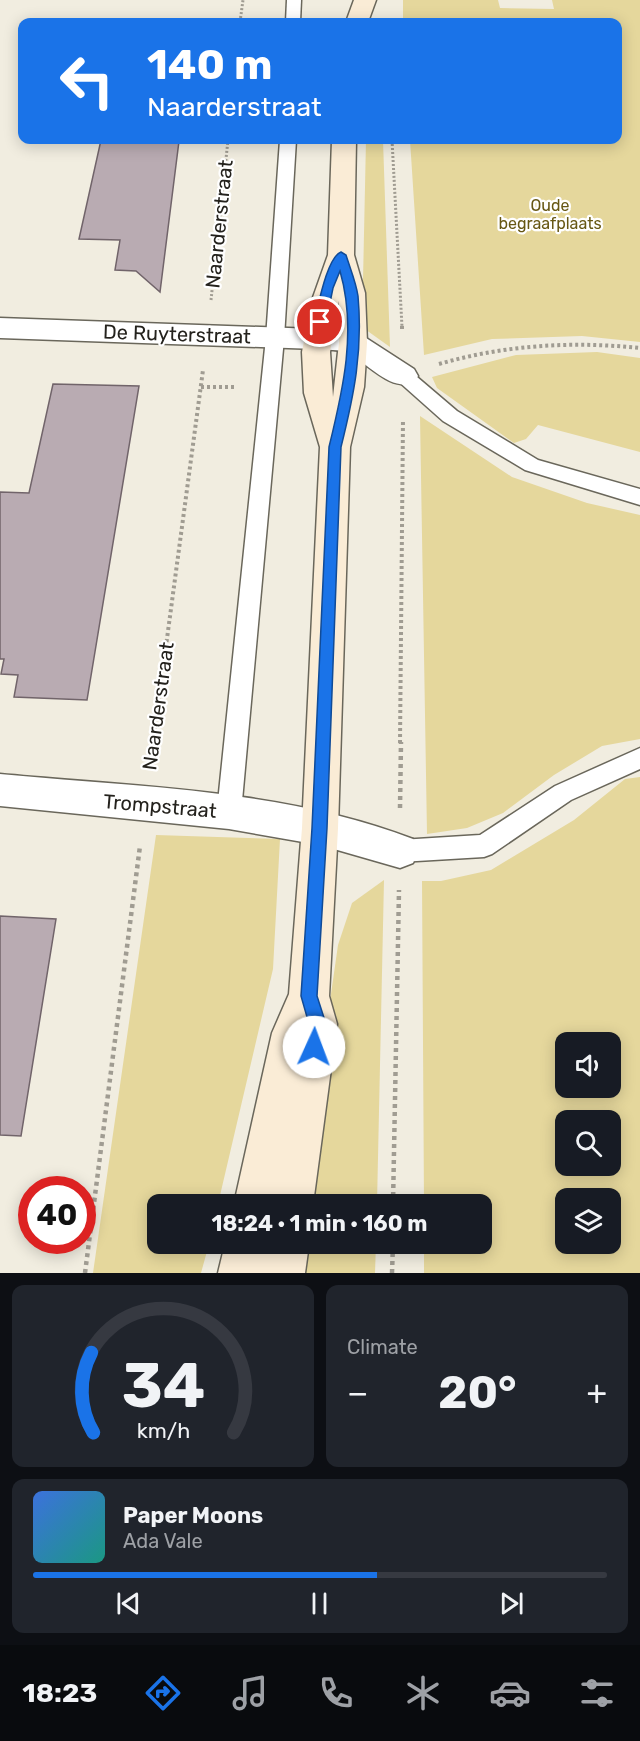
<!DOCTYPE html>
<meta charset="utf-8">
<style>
:root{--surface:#171b24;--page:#20242c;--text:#f1f3f6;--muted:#9ea1a6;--line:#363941;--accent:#1a73e8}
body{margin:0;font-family:Rubik,sans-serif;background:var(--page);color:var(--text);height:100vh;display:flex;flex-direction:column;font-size:22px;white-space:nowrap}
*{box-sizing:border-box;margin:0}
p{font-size:20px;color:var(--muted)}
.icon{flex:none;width:33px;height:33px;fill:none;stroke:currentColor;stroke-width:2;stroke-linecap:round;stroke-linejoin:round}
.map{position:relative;height:1273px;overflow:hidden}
.panel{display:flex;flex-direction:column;gap:12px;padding:12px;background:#0d0f14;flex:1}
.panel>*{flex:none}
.banner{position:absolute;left:18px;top:18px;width:604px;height:126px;border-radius:12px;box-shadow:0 3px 15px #0003;background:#1a73e8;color:#fff;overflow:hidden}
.tools{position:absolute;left:555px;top:1032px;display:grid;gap:12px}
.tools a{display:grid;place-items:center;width:66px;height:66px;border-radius:12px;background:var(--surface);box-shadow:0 3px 15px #0003;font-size:30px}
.speed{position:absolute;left:18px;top:1176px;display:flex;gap:12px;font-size:30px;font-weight:700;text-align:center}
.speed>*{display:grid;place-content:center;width:78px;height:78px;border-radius:50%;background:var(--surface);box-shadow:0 3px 15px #0003;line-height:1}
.speed .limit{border:9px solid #d22;background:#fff;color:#111}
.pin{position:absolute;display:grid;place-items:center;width:51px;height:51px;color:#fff;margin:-26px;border:3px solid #fff;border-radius:50%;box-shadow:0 2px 6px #0007}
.me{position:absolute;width:66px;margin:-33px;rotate:2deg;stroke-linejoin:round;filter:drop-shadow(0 0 4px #0008)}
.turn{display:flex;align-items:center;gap:21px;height:126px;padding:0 30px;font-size:27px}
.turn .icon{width:78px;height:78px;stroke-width:2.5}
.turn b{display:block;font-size:42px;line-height:51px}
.big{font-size:45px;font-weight:700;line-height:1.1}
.panel .tile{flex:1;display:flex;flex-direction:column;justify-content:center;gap:9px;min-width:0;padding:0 21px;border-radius:12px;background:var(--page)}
.panel .dial{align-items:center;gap:0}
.dial svg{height:156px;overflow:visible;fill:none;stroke:var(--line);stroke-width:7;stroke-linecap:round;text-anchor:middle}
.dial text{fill:var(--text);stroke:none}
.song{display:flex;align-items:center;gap:18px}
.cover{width:72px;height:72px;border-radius:9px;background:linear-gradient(135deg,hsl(220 70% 55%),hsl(170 70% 35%))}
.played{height:6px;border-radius:3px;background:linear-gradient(90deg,var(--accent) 60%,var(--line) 60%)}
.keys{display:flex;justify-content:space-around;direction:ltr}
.heat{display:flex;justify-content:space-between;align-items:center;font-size:33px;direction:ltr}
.panel .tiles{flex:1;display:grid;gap:12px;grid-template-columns:1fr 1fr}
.tile:last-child{grid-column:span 2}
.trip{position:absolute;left:147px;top:1194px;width:345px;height:60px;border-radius:12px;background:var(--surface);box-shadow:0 3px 15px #0003;font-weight:700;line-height:60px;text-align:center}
.tabs{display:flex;height:96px;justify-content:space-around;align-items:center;background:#090b0e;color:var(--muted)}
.tabs .icon{width:42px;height:42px}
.tabs .on{color:var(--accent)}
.tabs b{font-size:27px;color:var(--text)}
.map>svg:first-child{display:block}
.green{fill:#e5d79c;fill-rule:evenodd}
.building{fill:#b9abb2;stroke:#71646a;stroke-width:1.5}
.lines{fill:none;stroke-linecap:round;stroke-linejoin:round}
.lane-casing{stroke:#6a675b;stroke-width:3}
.street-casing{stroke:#6a675b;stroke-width:3}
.secondary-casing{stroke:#6a675b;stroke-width:3}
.path-far2{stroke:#a09c92;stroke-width:3;stroke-dasharray:2 2;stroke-linecap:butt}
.path-far1{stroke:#a09c92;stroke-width:4;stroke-dasharray:3 3;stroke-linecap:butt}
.path{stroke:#a09c92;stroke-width:4.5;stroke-dasharray:4 4;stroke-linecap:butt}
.lane{fill:#fff;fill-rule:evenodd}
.street{fill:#fff;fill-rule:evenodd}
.secondary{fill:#faecd6;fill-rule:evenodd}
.route{fill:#1a73e8;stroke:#114b97;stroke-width:1.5}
.labels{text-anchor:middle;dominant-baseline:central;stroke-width:4.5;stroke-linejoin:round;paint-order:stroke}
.far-park-label{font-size:16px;fill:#675713;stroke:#fff}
.street-label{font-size:20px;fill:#24221d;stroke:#fff}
</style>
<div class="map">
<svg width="640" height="1273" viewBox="0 0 640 1273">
<rect width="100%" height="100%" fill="#f1ede0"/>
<!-- green -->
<g class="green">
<path d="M 403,0 L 498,0 L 500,8 L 554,9 L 552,0 L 640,0 L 640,342 L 582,336 L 492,339 L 424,355 L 410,140 L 618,140 L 618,22 L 403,22 Z"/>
<path d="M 366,140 L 383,140 L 390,347 L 362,327 Z"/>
<path d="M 597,352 L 640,358 L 640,452 L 538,425 L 526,439 L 514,443 L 437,388 L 432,377 L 516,355 Z"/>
<path d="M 420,416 L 512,477 L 587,503 L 640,515 L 640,739 L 602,746 L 554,775 L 503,813 L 467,828 L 427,834 Z"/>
<path d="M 640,777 L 640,1273 L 424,1273 L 424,1244 L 482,1244 L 482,1204 L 424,1204 L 422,881 L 441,881 L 491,870 L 574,820 L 625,779 ZM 566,1042 L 610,1042 L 610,1088 L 566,1088 ZM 566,1120 L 610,1120 L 610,1166 L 566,1166 ZM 566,1198 L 610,1198 L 610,1244 L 566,1244 Z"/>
<path d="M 156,835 L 280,839 L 273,969 L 218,1204 L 158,1204 L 158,1244 L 209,1244 L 201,1273 L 93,1273 Z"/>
<path d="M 384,880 L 377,1204 L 301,1204 L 338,945 L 352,903 Z"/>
<path d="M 296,1244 L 376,1244 L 375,1273 L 292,1273 Z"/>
</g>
<!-- building -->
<g class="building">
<path d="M 101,140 L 179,141 L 160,292 L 136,271 L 115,270 L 120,240 L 79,239 Z"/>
<path d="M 53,384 L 139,386 L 87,700 L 14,697 L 18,675 L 1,674 L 4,659 L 0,659 L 0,492 L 29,493 Z"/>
<path d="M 0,916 L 56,919 L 21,1136 L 0,1135 Z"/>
</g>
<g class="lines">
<!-- lane casing -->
<g class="lane-casing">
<g id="lane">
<path d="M 287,0 L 301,0 L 300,22 L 286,22 Z"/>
<path d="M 280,140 L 296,140 L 284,338 L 241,812 L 237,819 L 229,823 L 221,819 L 217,812 L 266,338 Z"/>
<path d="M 404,370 L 410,371 L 457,411 L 538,460 L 640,489 L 640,505 L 525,470 L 443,421 L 398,381 L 395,376 L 398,371 Z"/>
<path d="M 640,748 L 640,769 L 571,800 L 492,854 L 484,857 L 400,862 L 392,859 L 388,851 L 392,843 L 400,840 L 480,835 L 555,786 Z"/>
</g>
</g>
<!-- street casing -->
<g class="street-casing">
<g id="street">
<path d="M 0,318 L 316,329 L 363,336 L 414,369 L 418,376 L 414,383 C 389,391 369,364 348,353 C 340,349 326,350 316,349 L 0,338 Z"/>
<path d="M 0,774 C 136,787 285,789 413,839 L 418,851 L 413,863 L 400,868 L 320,845 L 229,829 L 0,806 Z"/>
</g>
</g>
<!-- secondary casing -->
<g class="secondary-casing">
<g id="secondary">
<path d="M 354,0 L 376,0 L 368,22 L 346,22 Z"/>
<path d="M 332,140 L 356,140 L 354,255 L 365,293 L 367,343 L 364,387 L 350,447 L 338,828 L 329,996 L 337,1024 L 313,1204 L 234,1204 L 272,1033 L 289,994 L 302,828 L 320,447 L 304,393 L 302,352 L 311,303 L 328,255 ZM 339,301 L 339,343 L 333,397 L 330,352 Z"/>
<path d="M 225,1244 L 309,1244 L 305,1273 L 218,1273 Z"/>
</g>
</g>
<!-- path-far2 -->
<g class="path-far2">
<path d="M 240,22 L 243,0"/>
<path d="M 392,140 L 402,327"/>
<path d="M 211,300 L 228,140"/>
</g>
<!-- path-far1 -->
<g class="path-far1">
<path d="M 402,326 L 402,331"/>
<path d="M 439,364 C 505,345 571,341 640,348"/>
<path d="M 201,387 L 237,387"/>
<path d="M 153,743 L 203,370"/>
<path d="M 400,743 L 403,419"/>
</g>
<!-- path -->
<g class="path">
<path d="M 151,761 L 154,742"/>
<path d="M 400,808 L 401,742"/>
<path d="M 393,1204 L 399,890"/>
<path d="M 85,1273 L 140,846"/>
<path d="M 392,1273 L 393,1244"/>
</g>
<!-- lane -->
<use href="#lane" class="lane"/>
<!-- street -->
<use href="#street" class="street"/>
<!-- secondary -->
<use href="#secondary" class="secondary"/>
</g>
<!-- route -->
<path class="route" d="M 341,252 L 346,255 C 350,268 356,282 358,296 C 363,351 354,395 341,447 L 327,828 L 317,996 L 326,1024 L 320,1052 L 314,1055 L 308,1052 L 306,1047 L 309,1024 L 301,996 L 312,828 L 329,447 C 343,390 357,330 340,271 L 333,288 L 326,322 L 320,326 L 314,322 C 318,307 327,257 341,252 Z"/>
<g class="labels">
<!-- far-park labels -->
<g class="far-park-label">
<text x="550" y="205">Oude<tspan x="550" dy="18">begraafplaats</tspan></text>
</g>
<!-- street labels -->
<g class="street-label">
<text transform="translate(219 224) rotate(-84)">Naarderstraat</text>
<text transform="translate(177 334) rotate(2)">De Ruyterstraat</text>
<text transform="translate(158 706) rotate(-82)">Naarderstraat</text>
<text transform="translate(160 806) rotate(5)">Trompstraat</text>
</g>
</g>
</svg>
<div class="tools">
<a><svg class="icon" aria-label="sound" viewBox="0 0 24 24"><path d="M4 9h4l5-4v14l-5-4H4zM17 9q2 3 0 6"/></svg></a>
<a><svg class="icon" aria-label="search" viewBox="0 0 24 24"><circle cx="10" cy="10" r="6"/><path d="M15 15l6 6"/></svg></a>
<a><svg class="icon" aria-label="layers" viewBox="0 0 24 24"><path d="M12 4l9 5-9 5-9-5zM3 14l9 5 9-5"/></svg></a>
</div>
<div class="speed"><div class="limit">40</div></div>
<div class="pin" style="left:320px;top:322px;background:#d93025"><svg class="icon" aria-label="arrive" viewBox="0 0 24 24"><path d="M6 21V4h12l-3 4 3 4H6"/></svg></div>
<svg class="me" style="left:314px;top:1047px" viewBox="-20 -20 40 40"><circle r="19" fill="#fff"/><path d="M0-13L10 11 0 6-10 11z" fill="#1a73e8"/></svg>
<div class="trip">18:24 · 1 min · 160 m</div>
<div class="banner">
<div class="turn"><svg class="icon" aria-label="left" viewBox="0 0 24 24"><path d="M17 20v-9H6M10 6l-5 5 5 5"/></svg><div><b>140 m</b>Naarderstraat</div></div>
</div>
</div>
<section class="panel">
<div class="tiles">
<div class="tile dial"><svg viewBox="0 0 100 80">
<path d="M14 69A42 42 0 1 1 86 69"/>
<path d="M14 69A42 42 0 0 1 13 28" stroke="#1a73e8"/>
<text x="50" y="56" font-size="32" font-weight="700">34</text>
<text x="50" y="72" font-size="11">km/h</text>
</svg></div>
<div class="tile"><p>Climate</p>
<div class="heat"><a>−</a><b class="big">20°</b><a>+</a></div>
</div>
<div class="tile">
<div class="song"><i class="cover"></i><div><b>Paper Moons</b><p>Ada Vale</p></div></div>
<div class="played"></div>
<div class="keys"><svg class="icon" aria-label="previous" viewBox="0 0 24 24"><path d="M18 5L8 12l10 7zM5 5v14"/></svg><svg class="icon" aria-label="pause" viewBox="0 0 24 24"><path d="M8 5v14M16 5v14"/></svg><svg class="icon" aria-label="next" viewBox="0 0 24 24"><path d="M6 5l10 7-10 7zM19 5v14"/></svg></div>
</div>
</div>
</section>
<nav class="tabs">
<b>18:23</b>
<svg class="icon on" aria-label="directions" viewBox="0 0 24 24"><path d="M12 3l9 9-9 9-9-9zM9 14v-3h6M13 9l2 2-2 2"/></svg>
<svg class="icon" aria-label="music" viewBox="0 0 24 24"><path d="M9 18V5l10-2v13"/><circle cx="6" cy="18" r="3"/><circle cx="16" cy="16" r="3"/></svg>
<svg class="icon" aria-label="phone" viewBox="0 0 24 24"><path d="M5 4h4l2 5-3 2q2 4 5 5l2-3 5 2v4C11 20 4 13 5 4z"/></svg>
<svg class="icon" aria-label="climate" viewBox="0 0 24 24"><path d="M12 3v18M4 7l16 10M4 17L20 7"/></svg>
<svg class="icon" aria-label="car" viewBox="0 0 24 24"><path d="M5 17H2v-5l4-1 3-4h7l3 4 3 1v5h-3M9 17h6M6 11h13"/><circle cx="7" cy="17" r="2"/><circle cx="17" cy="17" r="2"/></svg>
<svg class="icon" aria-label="filters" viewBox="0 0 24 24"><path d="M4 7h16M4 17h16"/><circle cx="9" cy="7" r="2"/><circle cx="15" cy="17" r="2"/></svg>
</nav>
